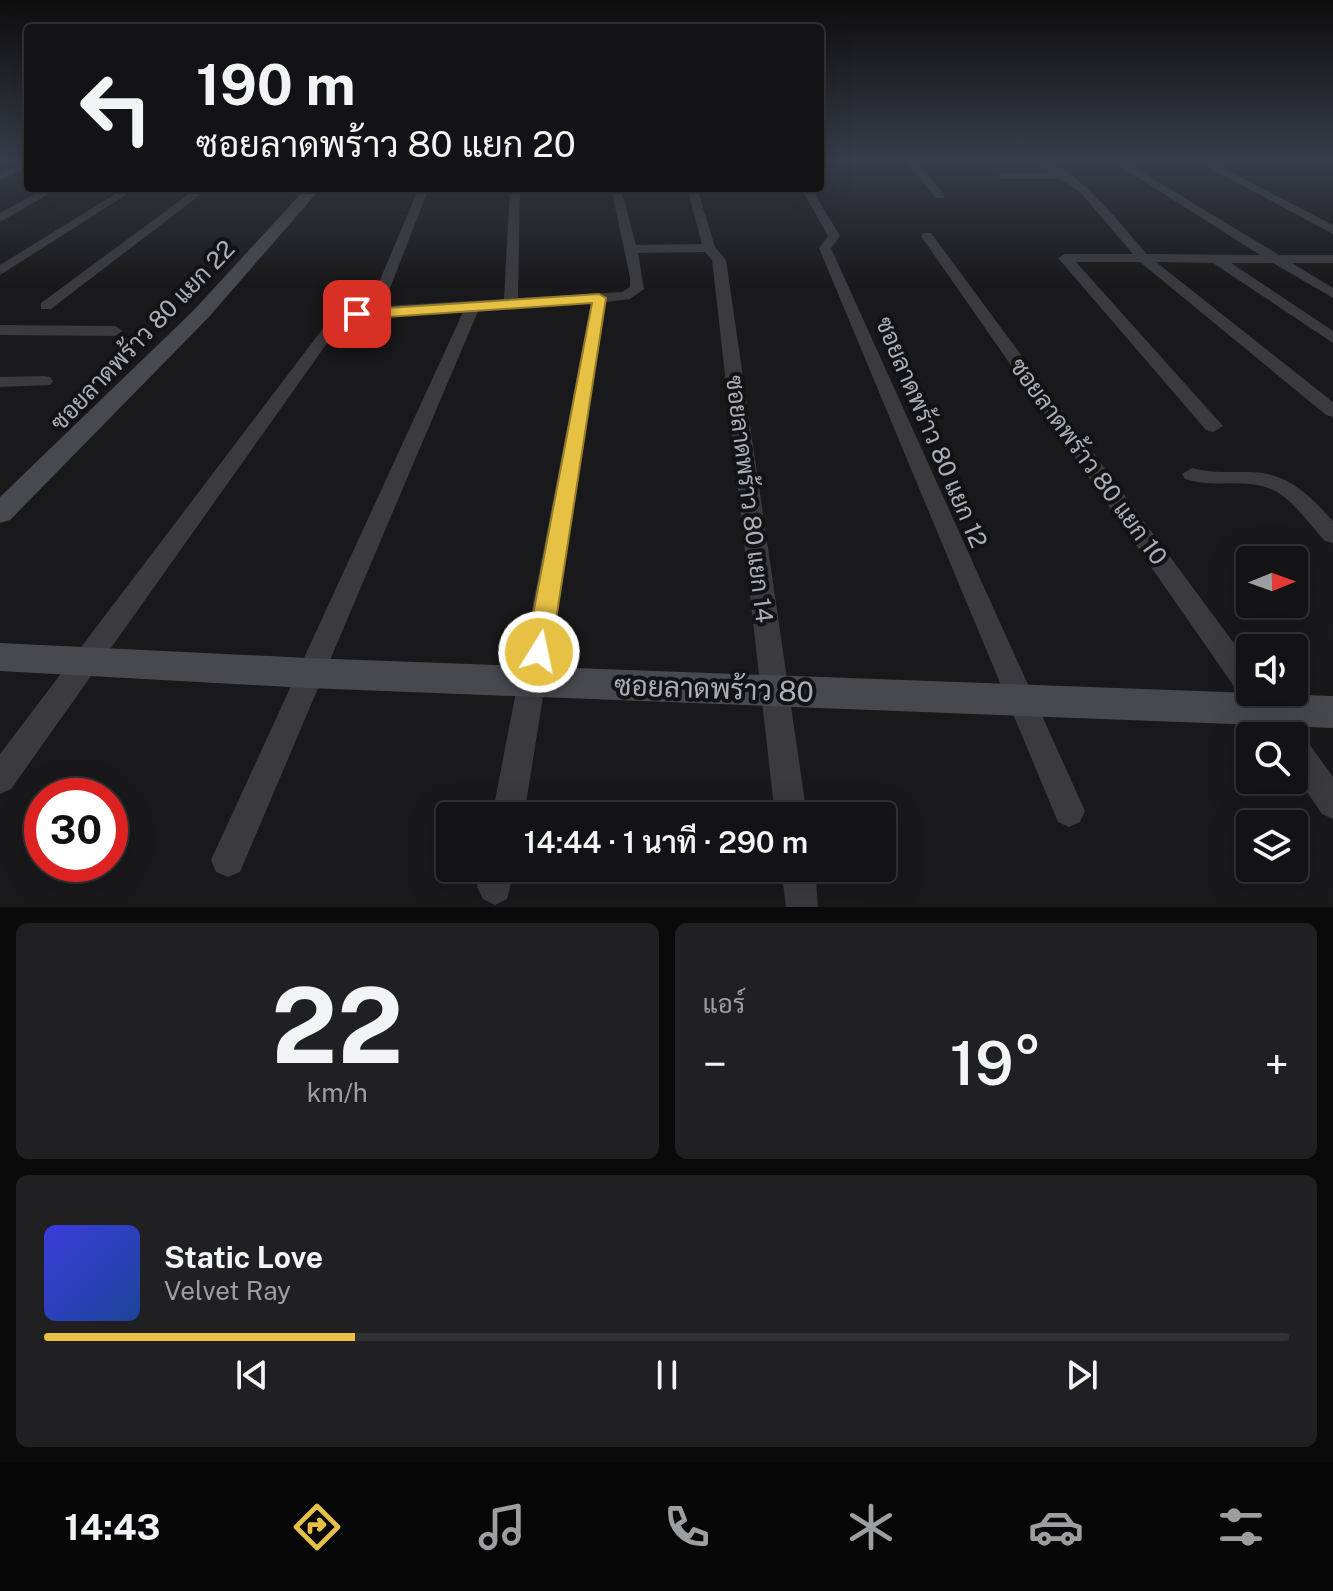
<!DOCTYPE html>
<html lang="th">
<meta charset="utf-8">
<style>
:root{--surface:#131214;--page:#202022;--text:#f1f3f6;--muted:#9d9ea0;--line:#323234;--accent:#e7c144}
body{margin:0;font-family:"Public Sans",Sarabun,sans-serif;background:var(--page);color:var(--text);height:100vh;display:flex;flex-direction:column;font-size:30px;white-space:nowrap}
*{box-sizing:border-box;margin:0}
p{font-size:26px;color:var(--muted)}
.icon{flex:none;width:44px;height:44px;fill:none;stroke:currentColor;stroke-width:2;stroke-linecap:round;stroke-linejoin:round}
.map{position:relative;height:907px;overflow:hidden}
.side{display:flex;flex-direction:column;gap:16px;padding:16px;background:#0a0a0b;flex:1}
.side>*{flex:none}
.top-card{position:absolute;left:24px;top:24px;width:800px;height:168px;border-radius:8px;box-shadow:0 8px 32px #0002,0 0 0 2px var(--line);background:#131214;color:var(--text);overflow:hidden}
.needle{width:52px;rotate:89deg}
.fabs{position:absolute;left:1236px;top:546px;display:grid;gap:16px}
.fabs a{display:grid;place-items:center;width:72px;height:72px;border-radius:8px;background:var(--surface);box-shadow:0 8px 32px #0002,0 0 0 2px var(--line);font-size:40px}
.speed{position:absolute;left:24px;top:778px;display:flex;gap:16px;font-size:40px;font-weight:700;text-align:center}
.speed>*{display:grid;place-content:center;width:104px;height:104px;border-radius:50%;background:var(--surface);box-shadow:0 8px 32px #0002,0 0 0 2px var(--line);line-height:1}
.speed .limit{border:12px solid #d22;background:#fff;color:#111}
.pin{position:absolute;display:grid;place-items:center;width:68px;height:68px;color:#fff;margin:-34px;border-radius:16px;box-shadow:0 4px 12px #0006}
.me{position:absolute;width:88px;margin:-44px;rotate:10deg;stroke-linejoin:round;filter:drop-shadow(0 0 6px #0008)}
.turn{display:flex;align-items:center;gap:28px;height:168px;padding:0 40px;font-size:36px}
.turn .icon{width:104px;height:104px;stroke-width:2.5}
.turn b{display:block;font-size:56px;line-height:68px}
.big{font-size:60px;font-weight:600;line-height:1.1}
.side .tile{flex:1;display:flex;flex-direction:column;justify-content:center;gap:12px;min-width:0;padding:0 28px;border-radius:12px;background:var(--page)}
.side .dial{align-items:center;gap:0}
.dial b{font-size:104px;line-height:1}
.song{display:flex;align-items:center;gap:24px}
.cover{width:96px;height:96px;border-radius:12px;background:linear-gradient(135deg,hsl(240 70% 55%),hsl(220 70% 35%))}
.played{height:8px;border-radius:4px;background:linear-gradient(90deg,var(--accent) 25%,var(--line) 25%)}
.keys{display:flex;justify-content:space-around;direction:ltr}
.heat{display:flex;justify-content:space-between;align-items:center;font-size:44px;direction:ltr}
.side .tiles{flex:1;display:grid;gap:16px;grid-template-columns:1fr 1fr}
.tile:last-child{grid-column:span 2}
.trip{position:absolute;left:436px;top:802px;width:460px;height:80px;border-radius:8px;background:var(--surface);box-shadow:0 8px 32px #0002,0 0 0 2px var(--line);font-weight:600;line-height:80px;text-align:center}
.tab-bar{display:flex;height:128px;justify-content:space-around;align-items:center;background:#080708;color:var(--muted)}
.tab-bar .icon{width:56px;height:56px}
.tab-bar .selected{color:var(--accent)}
.tab-bar b{font-size:36px;color:var(--text)}
.map>svg:first-child{display:block}
.lines{fill:none;stroke-linecap:round;stroke-linejoin:round}
.street{fill:#3a3a3f;fill-rule:evenodd}
.secondary{fill:#48494f;fill-rule:evenodd}
.route{fill:#e7c144;stroke:#967d2c;stroke-width:2}
.labels{text-anchor:middle;dominant-baseline:central;stroke-width:8;stroke-linejoin:round;paint-order:stroke}
.street-label{font-size:24px;fill:#abaeb9;stroke:#131315}
.near-street-label{font-size:28px;fill:#abaeb9;stroke:#131315}
</style>
<div class="map">
<svg width="1333" height="907" viewBox="0 0 1333 907">
<rect width="100%" height="100%" fill="#19181a"/>
<g class="lines">
<!-- street -->
<g class="street">
<path d="M 904,159 L 914,159 L 944,194 L 944,198 L 936,198 Z"/>
<path d="M 1032,159 C 1070,157 1123,227 1147,254 L 1260,255 L 1109,159 L 1120,159 L 1279,255 L 1333,255 L 1333,263 L 1292,263 L 1333,288 L 1333,298 L 1273,263 L 1231,263 L 1333,331 L 1333,343 L 1213,263 L 1156,262 L 1333,402 L 1333,417 L 1326,415 L 1140,262 L 1076,262 L 1223,426 L 1213,432 L 1206,430 L 1058,258 L 1065,254 L 1133,254 L 1080,192 L 1060,179 L 1003,179 L 998,176 L 1003,173 L 1051,173 Z"/>
<path d="M 1193,159 L 1205,159 L 1333,225 L 1333,234 Z"/>
<path d="M 28,161 L 28,168 L 0,180 L 0,173 Z"/>
<path d="M 46,188 L 59,188 L 0,222 L 0,213 Z"/>
<path d="M 125,188 L 137,188 L 0,275 L 0,265 Z"/>
<path d="M 197,188 L 209,188 L 51,309 L 41,309 L 41,303 Z"/>
<path d="M 419,188 L 429,188 L 383,306 L 504,299 L 510,188 L 520,188 L 518,298 L 622,292 L 630,287 L 630,277 L 611,188 L 621,188 L 636,245 L 702,244 L 687,188 L 697,188 L 715,247 L 726,260 L 807,816 L 775,816 L 712,260 L 705,252 L 638,253 L 644,289 L 630,299 L 606,302 L 524,816 L 492,816 L 591,303 L 479,309 L 240,872 L 228,877 L 216,872 L 211,860 L 464,310 L 375,315 L 340,325 L 11,789 L 0,794 L 0,754 L 330,319 L 368,308 Z"/>
<path d="M 801,188 L 811,188 L 840,236 L 831,248 L 1080,800 L 1085,811 L 1080,822 L 1069,827 L 1058,822 L 819,248 L 828,236 Z"/>
<path d="M 923,233 L 931,233 L 1250,665 L 1250,692 L 1273,696 L 1300,736 L 1305,738 L 1333,777 L 1333,819 L 1322,814 L 1294,773 L 1294,736 L 1268,736 L 1249,705 L 1252,698 L 1240,695 L 921,236 Z"/>
<path d="M 0,325 L 115,326 L 123,331 L 115,336 L 0,335 Z"/>
<path d="M 44,376 L 50,377 L 53,381 L 50,385 L 0,387 L 0,377 Z"/>
<path d="M 1192,468 C 1211,473 1229,472 1249,472 C 1287,472 1309,495 1333,521 L 1333,543 L 1325,541 C 1308,523 1290,494 1265,487 C 1239,479 1213,488 1185,479 L 1182,474 Z"/>
<path d="M 481,868 L 515,868 L 507,899 L 495,905 L 483,899 L 477,887 Z"/>
<path d="M 781,868 L 815,868 L 818,907 L 786,907 Z"/>
</g>
<!-- secondary -->
<g class="secondary">
<path d="M 306,188 L 321,188 L 208,318 L 10,520 L 0,523 L 0,497 L 194,310 Z"/>
<path d="M 0,643 L 308,658 L 1333,696 L 1333,728 L 308,688 L 0,671 Z"/>
</g>
</g>
<!-- sky -->
<linearGradient id="sky" x2="0" y2="1"><stop stop-color="#0e0d0e"/><stop offset="0.56" stop-color="#383d49"/><stop offset="1" stop-color="#383d49" stop-opacity="0"/></linearGradient>
<rect width="1333" height="286" fill="url(#sky)"/>
<!-- route -->
<path class="route" d="M 599,294 L 606,298 L 551,652 L 547,659 L 539,662 L 530,659 L 526,652 L 592,303 L 357,319 L 350,314 L 357,310 Z"/>
<g class="labels">
<!-- street labels -->
<g class="street-label">
<text transform="translate(142 335) rotate(-46)">ซอยลาดพร้าว 80 แยก 22</text>
<text transform="translate(932 432) rotate(67)">ซอยลาดพร้าว 80 แยก 12</text>
<text transform="translate(1089 461) rotate(54)">ซอยลาดพร้าว 80 แยก 10</text>
<text transform="translate(750 499) rotate(83)">ซอยลาดพร้าว 80 แยก 14</text>
</g>
<!-- near-street labels -->
<g class="near-street-label">
<text transform="translate(714 688) rotate(2)">ซอยลาดพร้าว 80</text>
</g>
</g>
</svg>
<div class="fabs">
<a><svg class="needle" viewBox="-14 -14 28 28"><path d="M0-13l5 13h-10z" fill="#e53935"/><path d="M0 13l5-13h-10z" fill="#9d9ea0"/></svg></a>
<a><svg class="icon" aria-label="sound" viewBox="0 0 24 24"><path d="M4 9h4l5-4v14l-5-4H4zM17 9q2 3 0 6"/></svg></a>
<a><svg class="icon" aria-label="search" viewBox="0 0 24 24"><circle cx="10" cy="10" r="6"/><path d="M15 15l6 6"/></svg></a>
<a><svg class="icon" aria-label="layers" viewBox="0 0 24 24"><path d="M12 4l9 5-9 5-9-5zM3 14l9 5 9-5"/></svg></a>
</div>
<div class="speed"><div class="limit">30</div></div>
<div class="pin" style="left:357px;top:314px;background:#d93025"><svg class="icon" aria-label="arrive" viewBox="0 0 24 24"><path d="M6 21V4h12l-3 4 3 4H6"/></svg></div>
<svg class="me" style="left:539px;top:652px" viewBox="-20 -20 40 40"><circle r="17" fill="#e7c144" stroke="#fff" stroke-width="3"/><path d="M0-11L8 9 0 5-8 9z" fill="#fff"/></svg>
<div class="trip">14:44 · 1 นาที · 290 m</div>
<div class="top-card">
<div class="turn"><svg class="icon" aria-label="left" viewBox="0 0 24 24"><path d="M17 20v-9H6M10 6l-5 5 5 5"/></svg><div><b>190 m</b>ซอยลาดพร้าว 80 แยก 20</div></div>
</div>
</div>
<section class="side">
<div class="tiles">
<div class="tile dial"><b>22</b><p>km/h</p></div>
<div class="tile"><p>แอร์</p>
<div class="heat"><a>−</a><b class="big">19°</b><a>+</a></div>
</div>
<div class="tile">
<div class="song"><i class="cover"></i><div><b>Static Love</b><p>Velvet Ray</p></div></div>
<div class="played"></div>
<div class="keys"><svg class="icon" aria-label="previous" viewBox="0 0 24 24"><path d="M18 5L8 12l10 7zM5 5v14"/></svg><svg class="icon" aria-label="pause" viewBox="0 0 24 24"><path d="M8 5v14M16 5v14"/></svg><svg class="icon" aria-label="next" viewBox="0 0 24 24"><path d="M6 5l10 7-10 7zM19 5v14"/></svg></div>
</div>
</div>
</section>
<nav class="tab-bar">
<b>14:43</b>
<svg class="icon selected" aria-label="directions" viewBox="0 0 24 24"><path d="M12 3l9 9-9 9-9-9zM9 14v-3h6M13 9l2 2-2 2"/></svg>
<svg class="icon" aria-label="music" viewBox="0 0 24 24"><path d="M9 18V5l10-2v13"/><circle cx="6" cy="18" r="3"/><circle cx="16" cy="16" r="3"/></svg>
<svg class="icon" aria-label="phone" viewBox="0 0 24 24"><path d="M5 4h4l2 5-3 2q2 4 5 5l2-3 5 2v4C11 20 4 13 5 4z"/></svg>
<svg class="icon" aria-label="climate" viewBox="0 0 24 24"><path d="M12 3v18M4 7l16 10M4 17L20 7"/></svg>
<svg class="icon" aria-label="car" viewBox="0 0 24 24"><path d="M5 17H2v-5l4-1 3-4h7l3 4 3 1v5h-3M9 17h6M6 11h13"/><circle cx="7" cy="17" r="2"/><circle cx="17" cy="17" r="2"/></svg>
<svg class="icon" aria-label="filters" viewBox="0 0 24 24"><path d="M4 7h16M4 17h16"/><circle cx="9" cy="7" r="2"/><circle cx="15" cy="17" r="2"/></svg>
</nav>
